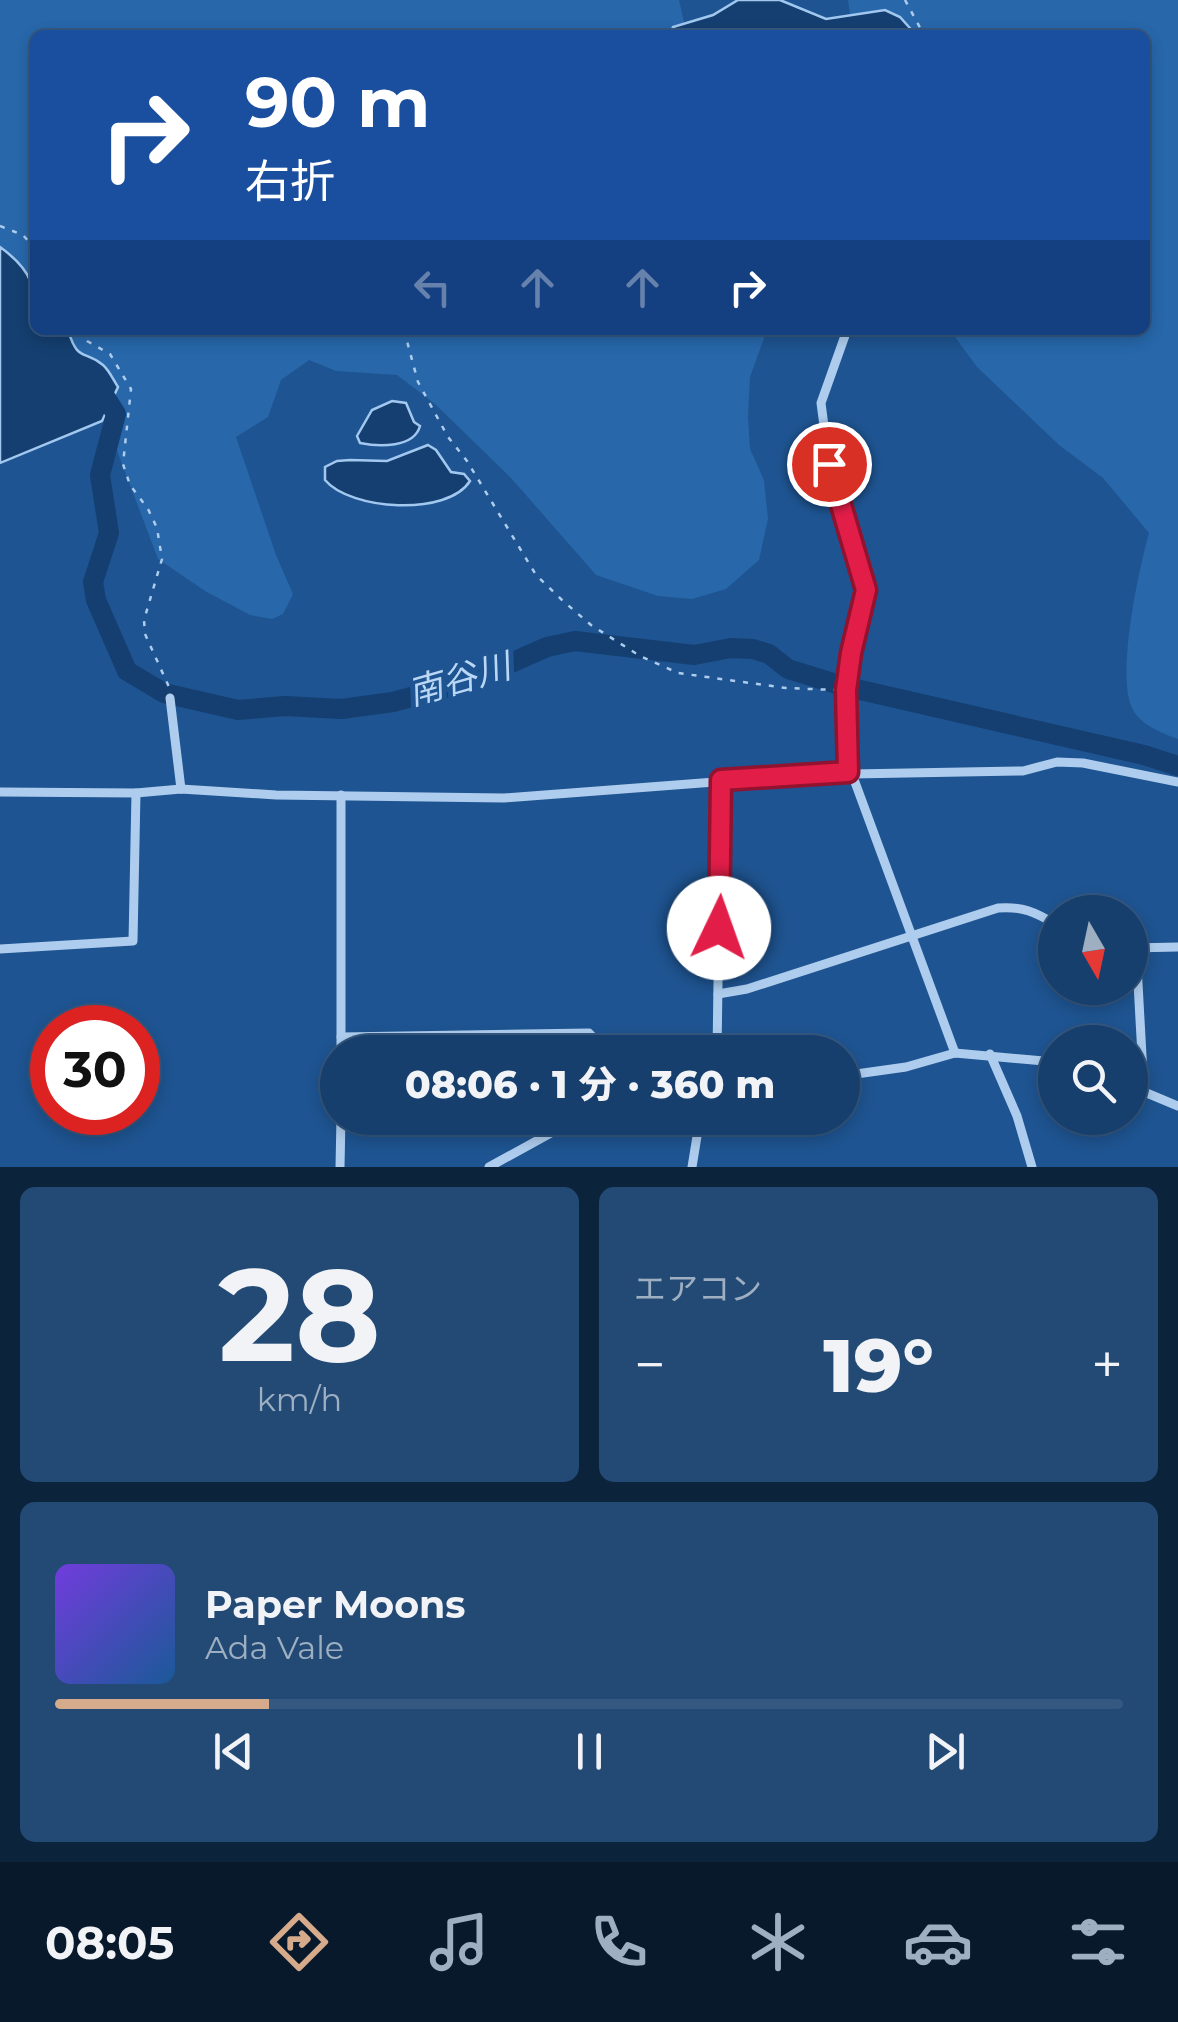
<!DOCTYPE html>
<html lang="ja">
<meta charset="utf-8">
<style>
:root{--surface:#163f6d;--page:#234a75;--text:#f1f3f6;--muted:#9eafc2;--line:#355880;--accent:#d6ab8b}
body{margin:0;font-family:Montserrat,"Noto Sans JP",sans-serif;background:var(--page);color:var(--text);height:100vh;display:flex;flex-direction:column;font-size:38px;white-space:nowrap}
*{box-sizing:border-box;margin:0}
p{font-size:32px;color:var(--muted)}
.icon{flex:none;width:55px;height:55px;fill:none;stroke:currentColor;stroke-width:2;stroke-linecap:round;stroke-linejoin:round}
.map{position:relative;height:1167px;overflow:hidden}
.panel{display:flex;flex-direction:column;gap:20px;padding:20px;background:#0c233c;flex:1}
.panel>*{flex:none}
.top-card{position:absolute;left:30px;top:30px;width:1120px;height:305px;border-radius:15px;box-shadow:0 5px 15px #0003,0 0 0 2px var(--line);background:#1a4fa0;color:#fff;overflow:hidden}
.needle{width:65px;rotate:171deg}
.tools{position:absolute;left:1038px;top:895px;display:grid;gap:20px}
.tools a{display:grid;place-items:center;width:110px;height:110px;border-radius:50%;background:var(--surface);box-shadow:0 5px 15px #0003,0 0 0 2px var(--line);font-size:50px}
.speed{position:absolute;left:30px;top:1005px;display:flex;gap:20px;font-size:50px;font-weight:700;text-align:center}
.speed>*{display:grid;place-content:center;width:130px;height:130px;border-radius:50%;background:var(--surface);box-shadow:0 5px 15px #0003,0 0 0 2px var(--line);line-height:1}
.speed .limit{border:15px solid #d22;background:#fff;color:#111}
.pin{position:absolute;display:grid;place-items:center;width:85px;height:85px;color:#fff;margin:-42px;border:5px solid #fff;border-radius:50%;box-shadow:0 2px 10px #0007}
.me{position:absolute;width:110px;margin:-55px;rotate:3deg;stroke-linejoin:round;filter:drop-shadow(0 0 8px #0008)}
.turn{display:flex;align-items:center;gap:35px;height:210px;padding:0 50px;font-size:45px}
.turn .icon{width:130px;height:130px;stroke-width:2.5}
.turn b{display:block;font-size:70px;line-height:85px}
.lanes{display:flex;align-items:center;height:95px;padding:0 50px;background:#0003;justify-content:center;gap:50px;direction:ltr}
.lanes .off{opacity:.35}
.big{font-size:75px;font-weight:800;line-height:1.1}
.panel .widget{flex:1;display:flex;flex-direction:column;justify-content:center;gap:15px;min-width:0;padding:0 35px;border-radius:15px;background:var(--page)}
.panel .dial{align-items:center;gap:0}
.dial b{font-size:130px;line-height:1}
.song{display:flex;align-items:center;gap:30px}
.cover{width:120px;height:120px;border-radius:15px;background:linear-gradient(135deg,hsl(260 70% 55%),hsl(210 70% 35%))}
.played{height:10px;border-radius:5px;background:linear-gradient(90deg,var(--accent) 20%,var(--line) 20%)}
.keys{display:flex;justify-content:space-around;direction:ltr}
.heat{display:flex;justify-content:space-between;align-items:center;font-size:55px;direction:ltr}
.panel .tiles{flex:1;display:grid;gap:20px;grid-template-columns:1fr 1fr}
.widget:last-child{grid-column:span 2}
.trip{position:absolute;left:320px;top:1035px;width:540px;height:100px;border-radius:50px;background:var(--surface);box-shadow:0 5px 15px #0003,0 0 0 2px var(--line);font-weight:800;line-height:100px;text-align:center}
.dock{display:flex;height:160px;justify-content:space-around;align-items:center;background:#09192c;color:var(--muted)}
.dock .icon{width:70px;height:70px}
.dock .active{color:var(--accent)}
.dock b{font-size:45px;color:var(--text)}
.map>svg:first-child{display:block}
.green{fill:#2767aa}
.water{fill:#143f70;stroke:#a2c8ef;stroke-width:2.5}
.lines{fill:none;stroke-linecap:round;stroke-linejoin:round}
.river{stroke:#143f70;stroke-width:20}
.path{stroke:#aecdee;stroke-width:2.5;stroke-dasharray:5 8;stroke-linecap:butt}
.street{stroke:#aecdee;stroke-width:9}
.route-casing{stroke:#92132f;stroke-width:25}
.route{stroke:#e11d48;stroke-width:18}
.labels{text-anchor:middle;dominant-baseline:central;stroke-width:10;stroke-linejoin:round;paint-order:stroke}
.water-label{font-size:35px;font-style:italic;fill:#bad7f5;stroke:#1e5491}
</style>
<div class="map">
<svg width="1178" height="1167" viewBox="0 0 1178 1167">
<rect width="100%" height="100%" fill="#1e5491"/>
<!-- green -->
<g class="green">
<path d="M 0,0 L 679,0 L 687,35 L 35,35 L 35,330 L 767,330 L 750,377 L 748,415 L 750,449 L 764,480 L 768,519 L 759,560 L 726,589 L 692,599 L 658,596 L 596,575 L 511,478 L 435,404 L 397,375 L 336,371 L 309,360 L 281,380 L 268,417 L 236,437 L 276,555 L 293,594 L 283,614 L 272,619 L 250,615 L 205,591 L 158,559 L 96,395 L 0,295 Z"/>
<path d="M 848,0 L 1178,0 L 1178,739 C 1162,733 1141,725 1133,710 C 1115,678 1139,568 1149,533 L 1103,478 L 1059,445 L 977,367 L 950,330 L 1145,330 L 1145,35 L 853,35 Z"/>
</g>
<!-- water -->
<g class="water">
<path d="M 738,0 L 780,0 L 826,19 L 885,10 L 900,17 L 916,35 L 670,35 L 673,27 L 713,15 Z"/>
<path d="M 0,247 C 36,273 35,289 35,330 L 68,330 C 78,363 84,349 103,365 C 109,370 114,381 118,387 L 102,421 L 0,463 Z"/>
<path d="M 392,401 L 406,403 L 414,422 L 420,426 C 414,448 379,447 360,443 L 357,436 L 372,410 Z"/>
<path d="M 428,445 L 436,450 L 451,472 L 464,474 L 470,481 C 447,517 350,510 325,480 L 325,467 L 337,461 L 350,460 L 387,461 Z"/>
</g>
<g class="lines">
<!-- river -->
<path class="river" d="M 88,392 L 106,398 L 116,414 L 100,475 L 109,533 L 93,582 L 96,600 L 127,671 L 164,693 L 238,710 L 285,706 L 341,709 L 393,702 L 470,681 L 547,647 L 575,641 L 694,655 L 731,648 L 753,649 L 769,654 L 788,669 L 843,686 L 1144,755 L 1178,766"/>
<!-- path -->
<g class="path">
<path d="M 905,0 L 924,35"/>
<path d="M 0,226 L 23,235 L 35,249"/>
<path d="M 80,330 L 87,341 L 110,354 L 131,389 L 123,464 L 130,485 L 148,509 L 157,528 L 162,559 L 144,620 L 145,634 L 169,687"/>
<path d="M 404,330 L 418,382 L 448,437 L 467,461 L 536,575 L 562,600 L 591,625 L 640,656 L 678,673 L 786,688 L 835,690"/>
</g>
<!-- street -->
<g class="street">
<path d="M 170,698 L 181,789"/>
<path d="M 0,792 L 136,793 L 181,789 L 276,795 L 504,798 L 848,772 L 846,690 L 851,653 L 866,590 L 829,464 L 821,403 L 847,330"/>
<path d="M 1136,947 L 1144,1092"/>
<path d="M 1131,948 L 1178,947"/>
<path d="M 0,949 L 133,941 L 136,793"/>
<path d="M 718,994 L 747,989 L 998,908 C 1022,906 1035,912 1055,924"/>
<path d="M 341,1037 L 589,1033 L 607,1052"/>
<path d="M 341,1052 L 341,795"/>
<path d="M 717,1052 L 721,780"/>
<path d="M 955,1053 L 852,774 L 1023,771 L 1057,762 L 1083,763 L 1178,782"/>
<path d="M 990,1054 L 1017,1116 L 1032,1167"/>
<path d="M 842,1076 L 906,1067 L 955,1053 L 1055,1062"/>
<path d="M 1130,1086 L 1178,1106"/>
<path d="M 340,1167 L 341,1118"/>
<path d="M 489,1167 L 578,1118"/>
<path d="M 692,1167 L 700,1118"/>
</g>
</g>
<g class="lines">
<!-- route casing -->
<g class="route-casing">
<path id="route" d="M 719,928 L 721,780 L 848,772 L 846,690 L 851,653 L 866,590 L 829,464"/>
</g>
<!-- route -->
<use href="#route" class="route"/>
</g>
<g class="labels">
<!-- water labels -->
<g class="water-label">
<text transform="translate(459 679) rotate(-16)">南谷川</text>
</g>
</g>
</svg>
<div class="tools">
<a><svg class="needle" viewBox="-14 -14 28 28"><path d="M0-13l5 13h-10z" fill="#e53935"/><path d="M0 13l5-13h-10z" fill="#9eafc2"/></svg></a>
<a><svg class="icon" aria-label="search" viewBox="0 0 24 24"><circle cx="10" cy="10" r="6"/><path d="M15 15l6 6"/></svg></a>
</div>
<div class="speed"><div class="limit">30</div></div>
<div class="pin" style="left:829px;top:464px;background:#d93025"><svg class="icon" aria-label="arrive" viewBox="0 0 24 24"><path d="M6 21V4h12l-3 4 3 4H6"/></svg></div>
<svg class="me" style="left:719px;top:928px" viewBox="-20 -20 40 40"><circle r="19" fill="#fff"/><path d="M0-13L10 11 0 6-10 11z" fill="#e11d48"/></svg>
<div class="trip">08:06 · 1 分 · 360 m</div>
<div class="top-card">
<div class="turn"><svg class="icon" aria-label="right" viewBox="0 0 24 24"><path d="M7 20v-9h11M14 6l5 5-5 5"/></svg><div><b>90 m</b>右折</div></div>
<div class="lanes"><svg class="icon off" aria-label="left" viewBox="0 0 24 24"><path d="M17 20v-9H6M10 6l-5 5 5 5"/></svg><svg class="icon off" aria-label="ahead" viewBox="0 0 24 24"><path d="M12 20V5M6 11l6-6 6 6"/></svg><svg class="icon off" aria-label="ahead" viewBox="0 0 24 24"><path d="M12 20V5M6 11l6-6 6 6"/></svg><svg class="icon" aria-label="right" viewBox="0 0 24 24"><path d="M7 20v-9h11M14 6l5 5-5 5"/></svg></div>
</div>
</div>
<section class="panel">
<div class="tiles">
<div class="widget dial"><b>28</b><p>km/h</p></div>
<div class="widget"><p>エアコン</p>
<div class="heat"><a>−</a><b class="big">19°</b><a>+</a></div>
</div>
<div class="widget">
<div class="song"><i class="cover"></i><div><b>Paper Moons</b><p>Ada Vale</p></div></div>
<div class="played"></div>
<div class="keys"><svg class="icon" aria-label="previous" viewBox="0 0 24 24"><path d="M18 5L8 12l10 7zM5 5v14"/></svg><svg class="icon" aria-label="pause" viewBox="0 0 24 24"><path d="M8 5v14M16 5v14"/></svg><svg class="icon" aria-label="next" viewBox="0 0 24 24"><path d="M6 5l10 7-10 7zM19 5v14"/></svg></div>
</div>
</div>
</section>
<nav class="dock">
<b>08:05</b>
<svg class="icon active" aria-label="directions" viewBox="0 0 24 24"><path d="M12 3l9 9-9 9-9-9zM9 14v-3h6M13 9l2 2-2 2"/></svg>
<svg class="icon" aria-label="music" viewBox="0 0 24 24"><path d="M9 18V5l10-2v13"/><circle cx="6" cy="18" r="3"/><circle cx="16" cy="16" r="3"/></svg>
<svg class="icon" aria-label="phone" viewBox="0 0 24 24"><path d="M5 4h4l2 5-3 2q2 4 5 5l2-3 5 2v4C11 20 4 13 5 4z"/></svg>
<svg class="icon" aria-label="climate" viewBox="0 0 24 24"><path d="M12 3v18M4 7l16 10M4 17L20 7"/></svg>
<svg class="icon" aria-label="car" viewBox="0 0 24 24"><path d="M5 17H2v-5l4-1 3-4h7l3 4 3 1v5h-3M9 17h6M6 11h13"/><circle cx="7" cy="17" r="2"/><circle cx="17" cy="17" r="2"/></svg>
<svg class="icon" aria-label="filters" viewBox="0 0 24 24"><path d="M4 7h16M4 17h16"/><circle cx="9" cy="7" r="2"/><circle cx="15" cy="17" r="2"/></svg>
</nav>
